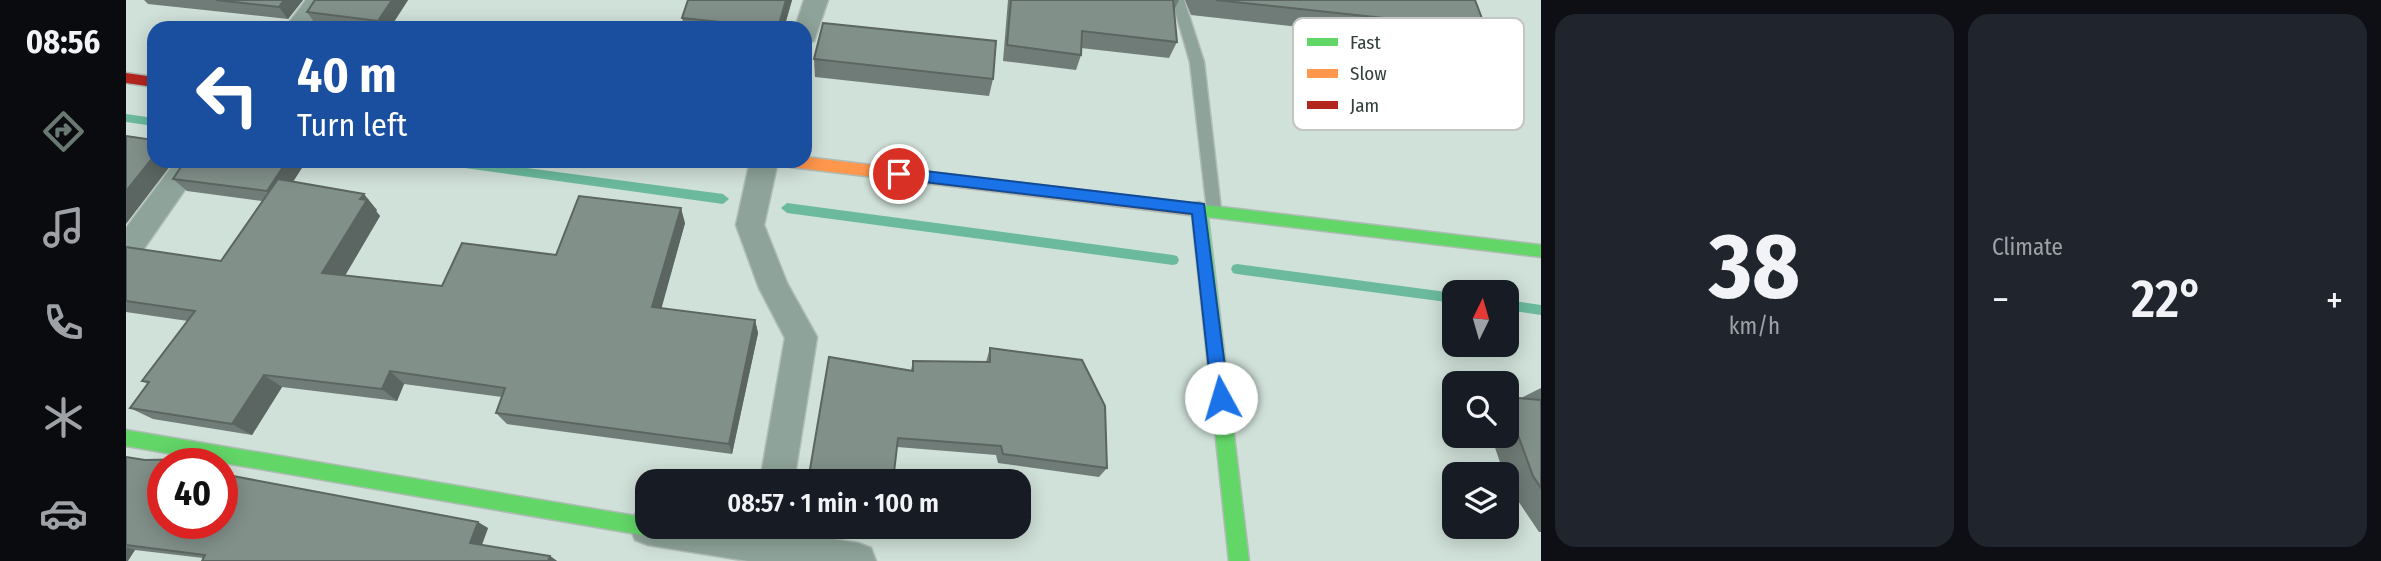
<!DOCTYPE html>
<meta charset="utf-8">
<style>
:root{--surface:#171b24;--page:#20242c;--text:#f1f3f6;--muted:#9ea1a6;--accent:#6a7872}
body{margin:0;font-family:"Fira Sans Condensed",sans-serif;background:var(--page);color:var(--text);height:100vh;display:flex;flex-direction:column;font-size:26px;white-space:nowrap}
*{box-sizing:border-box;margin:0}
p{font-size:23px;color:var(--muted)}
.icon{flex:none;width:38px;height:38px;fill:none;stroke:currentColor;stroke-width:2;stroke-linecap:round;stroke-linejoin:round}
.map{position:relative;flex:1;overflow:hidden}
.sheet{display:flex;flex-direction:column;gap:14px;padding:14px;background:#0d0f14;width:840px}
.sheet>*{flex:none}
.banner{position:absolute;left:21px;top:21px;width:665px;height:147px;border-radius:21px;box-shadow:0 4px 18px #0003;background:#1a4fa0;color:#fff;overflow:hidden}
.needle{width:46px;rotate:5deg}
.fabs{position:absolute;left:1316px;top:280px;display:grid;gap:14px}
.fabs a{display:grid;place-items:center;width:77px;height:77px;border-radius:14px;background:var(--surface);box-shadow:0 4px 18px #0003;font-size:35px}
.speed{position:absolute;left:21px;top:448px;display:flex;gap:14px;font-size:35px;font-weight:700;text-align:center}
.speed>*{display:grid;place-content:center;width:91px;height:91px;border-radius:50%;background:var(--surface);box-shadow:0 4px 18px #0003;line-height:1}
.speed .limit{border:10px solid #d22;background:#fff;color:#111}
.pin{position:absolute;display:grid;place-items:center;width:60px;height:60px;color:#fff;margin:-30px;border:4px solid #fff;border-radius:50%;box-shadow:0 2px 7px #0007}
.me{position:absolute;width:77px;margin:-38px;rotate:354deg;stroke-linejoin:round;filter:drop-shadow(0 0 5px #0008)}
.turn{display:flex;align-items:center;gap:24px;height:147px;padding:0 35px;font-size:32px}
.turn .icon{width:91px;height:91px;stroke-width:2.5}
.turn b{display:block;font-size:49px;line-height:60px}
.big{font-size:52px;font-weight:600;line-height:1.1}
.sheet .card{flex:1;display:flex;flex-direction:column;justify-content:center;gap:10px;min-width:0;padding:0 24px;border-radius:21px;background:var(--page)}
.sheet .dial{align-items:center;gap:0}
.dial b{font-size:91px;line-height:1}
.heat{display:flex;justify-content:space-between;align-items:center;font-size:38px;direction:ltr}
.sheet .tiles{flex:1;display:grid;gap:14px;grid-template-columns:repeat(2,1fr)}
.trip{position:absolute;left:509px;top:469px;width:396px;height:70px;border-radius:21px;background:var(--surface);box-shadow:0 4px 18px #0003;font-weight:600;line-height:70px;text-align:center}
main{display:flex;flex:1;min-height:0}
.tab-bar{display:flex;flex-direction:column;width:126px;justify-content:space-around;align-items:center;background:#090b0e;color:var(--muted)}
.tab-bar .icon{width:49px;height:49px}
.tab-bar .current{color:var(--accent)}
.tab-bar b{font-size:32px;color:var(--text)}
.map>svg:first-child{display:block}
.lines{fill:none;stroke-linecap:round;stroke-linejoin:round}
.stream{fill:#6bba9e;fill-rule:evenodd}
.lane-casing{stroke:#afbcb6;stroke-width:3}
.street-casing{stroke:#afbcb6;stroke-width:3}
.fast-casing{stroke:#afbcb6;stroke-width:3}
.slow-casing{stroke:#afbcb6;stroke-width:3}
.jam-casing{stroke:#afbcb6;stroke-width:3}
.lane{fill:#8ea39a;fill-rule:evenodd}
.street{fill:#8ea39a;fill-rule:evenodd}
.fast{fill:#63d668;fill-rule:evenodd}
.slow{fill:#ff974d;fill-rule:evenodd}
.jam{fill:#b3261e;fill-rule:evenodd}
.wall{fill:#707c77}
.shaded-wall{fill:#5b6561}
.building{fill:#82908a;stroke:#5b6561;stroke-width:2}
.route{fill:#1a73e8;stroke:#114b97;stroke-width:2}
.key{fill:#fff;stroke:#c2c5c4;stroke-width:2}
.key-label{font-size:19px;fill:#333f3a}
</style>
<main>
<nav class="tab-bar">
<b>08:56</b>
<svg class="icon current" aria-label="directions" viewBox="0 0 24 24"><path d="M12 3l9 9-9 9-9-9zM9 14v-3h6M13 9l2 2-2 2"/></svg>
<svg class="icon" aria-label="music" viewBox="0 0 24 24"><path d="M9 18V5l10-2v13"/><circle cx="6" cy="18" r="3"/><circle cx="16" cy="16" r="3"/></svg>
<svg class="icon" aria-label="phone" viewBox="0 0 24 24"><path d="M5 4h4l2 5-3 2q2 4 5 5l2-3 5 2v4C11 20 4 13 5 4z"/></svg>
<svg class="icon" aria-label="climate" viewBox="0 0 24 24"><path d="M12 3v18M4 7l16 10M4 17L20 7"/></svg>
<svg class="icon" aria-label="car" viewBox="0 0 24 24"><path d="M5 17H2v-5l4-1 3-4h7l3 4 3 1v5h-3M9 17h6M6 11h13"/><circle cx="7" cy="17" r="2"/><circle cx="17" cy="17" r="2"/></svg>
</nav>
<div class="map">
<svg width="1415" height="561" viewBox="0 0 1415 561">
<rect width="100%" height="100%" fill="#d0e1d9"/>
<g class="lines">
<!-- stream -->
<g class="stream">
<path d="M 0,114 L 28,118 L 28,126 L 0,122 Z"/>
<path d="M 311,161 L 349,161 L 597,194 L 603,199 L 597,204 L 317,165 Z"/>
<path d="M 661,203 L 1047,255 L 1051,256 L 1053,260 L 1051,264 L 1047,265 L 661,213 L 655,208 Z"/>
<path d="M 1111,264 L 1328,293 L 1328,303 L 1111,274 L 1107,273 L 1105,269 L 1107,265 Z"/>
<path d="M 1381,300 L 1415,305 L 1415,315 L 1381,310 Z"/>
</g>
<!-- lane casing -->
<g class="lane-casing">
<path id="lane" d="M 1046,0 L 1058,0 L 1078,62 L 1095,210 L 1088,216 L 1081,210 L 1064,62 Z"/>
</g>
<!-- street casing -->
<g class="street-casing">
<g id="street">
<path d="M 180,0 L 204,0 L 184,28 L 159,28 Z"/>
<path d="M 678,0 L 702,0 L 688,41 L 679,43 L 679,28 L 669,28 Z"/>
<path d="M 50,161 L 79,161 L 10,260 L 0,263 L 0,228 Z"/>
<path d="M 624,161 L 652,161 L 638,225 L 661,283 L 691,337 L 668,481 L 634,481 L 659,338 L 633,288 L 610,225 Z"/>
<path d="M 522,510 L 522,527 L 631,527 L 732,543 L 745,548 L 750,561 L 622,561 L 522,545 L 509,540 L 504,527 L 509,514 Z"/>
</g>
</g>
<!-- fast casing -->
<g class="fast-casing">
<g id="fast">
<path d="M 1073,202 L 1079,205 L 1415,245 L 1415,257 L 1082,217 L 1123,561 L 1103,561 L 1066,215 L 1059,213 L 1057,209 L 1059,205 Z"/>
<path d="M 0,430 L 522,518 L 522,527 L 531,527 L 529,534 L 522,536 L 0,446 Z"/>
</g>
</g>
<!-- slow casing -->
<g class="slow-casing">
<path id="slow" d="M 679,157 L 1064,203 L 1071,209 L 1064,215 L 664,167 L 657,161 L 679,161 Z"/>
</g>
<!-- jam casing -->
<g class="jam-casing">
<path id="jam" d="M 0,73 L 28,77 L 28,87 L 0,83 Z"/>
</g>
<!-- lane -->
<use href="#lane" class="lane"/>
<!-- street -->
<use href="#street" class="street"/>
<!-- fast -->
<use href="#fast" class="fast"/>
<!-- slow -->
<use href="#slow" class="slow"/>
<!-- jam -->
<use href="#jam" class="jam"/>
</g>
<!-- wall -->
<g class="wall">
<path d="M 18,0 L 177,0 L 162,19 L 22,4 Z"/>
<path d="M 189,0 L 282,0 L 264,28 L 215,28 L 190,25 L 181,12 Z"/>
<path d="M 562,0 L 666,0 L 658,28 L 558,28 L 556,18 Z"/>
<path d="M 882,0 L 1053,0 L 1048,10 L 1051,42 L 1043,58 L 955,48 L 955,55 L 950,70 L 877,61 Z"/>
<path d="M 1059,0 L 1349,0 L 1360,29 L 1345,46 L 1065,15 Z"/>
<path d="M 688,59 L 867,79 L 863,96 L 689,77 Z"/>
<path d="M 179,163 L 167,182 L 251,210 L 250,211 L 254,216 L 219,276 L 316,286 L 430,255 L 559,223 L 535,308 L 629,320 L 632,333 L 606,454 L 381,424 L 370,413 L 376,397 L 278,384 L 271,401 L 156,387 L 126,435 L 27,419 L 4,408 L 22,384 L 16,381 L 62,321 L 0,312 L 0,247 L 95,261 L 136,201 L 61,191 L 47,179 Z"/>
<path d="M 864,348 L 981,468 L 973,477 L 872,463 L 870,455 L 771,447 L 682,481 L 785,370 L 787,361 L 860,362 Z"/>
<path d="M 1415,388 L 1415,532 L 1413,532 L 1382,486 L 1381,482 L 1381,474 L 1378,474 L 1365,436 L 1381,436 L 1381,397 L 1395,398 Z"/>
<path d="M 0,457 L 362,528 L 356,545 L 424,556 L 431,561 L 76,561 L 77,558 L 9,550 L 0,561 Z"/>
<path d="M 702,527 L 761,527 L 759,536 Z"/>
</g>
<!-- shaded-wall -->
<g class="shaded-wall">
<path d="M 158,0 L 177,0 L 162,19 L 153,7 Z"/>
<path d="M 266,0 L 282,0 L 264,28 L 256,28 L 252,21 Z"/>
<path d="M 660,0 L 666,0 L 658,28 L 652,28 Z"/>
<path d="M 28,156 L 28,161 L 48,161 L 0,224 L 0,191 Z"/>
<path d="M 161,161 L 178,161 L 179,163 L 153,203 L 141,191 Z"/>
<path d="M 238,194 L 251,210 L 250,211 L 254,216 L 212,287 L 196,273 L 234,199 Z"/>
<path d="M 555,208 L 559,223 L 532,321 L 526,307 Z"/>
<path d="M 629,320 L 632,333 L 606,454 L 603,444 Z"/>
<path d="M 264,371 L 278,384 L 271,401 L 256,389 Z"/>
<path d="M 138,375 L 156,387 L 126,435 L 106,424 Z"/>
<path d="M 77,459 L 87,464 L 78,464 Z"/>
<path d="M 352,522 L 362,528 L 354,549 L 344,543 Z"/>
<path d="M 0,547 L 9,550 L 2,561 L 0,561 Z"/>
<path d="M 424,556 L 431,561 L 422,561 Z"/>
</g>
<!-- building -->
<g class="building">
<path d="M 90,0 L 158,0 L 153,7 Z"/>
<path d="M 189,0 L 266,0 L 252,21 L 181,12 Z"/>
<path d="M 562,0 L 660,0 L 652,28 L 556,18 Z"/>
<path d="M 885,0 L 1047,0 L 1051,42 L 956,31 L 955,55 L 881,45 Z"/>
<path d="M 1090,0 L 1349,0 L 1360,29 Z"/>
<path d="M 697,23 L 870,41 L 867,79 L 688,59 Z"/>
<path d="M 0,136 L 28,140 L 28,156 L 0,191 Z"/>
<path d="M 59,161 L 161,161 L 141,191 L 47,179 Z"/>
<path d="M 152,179 L 238,194 L 234,199 L 241,200 L 196,273 L 316,286 L 336,243 L 430,255 L 453,196 L 555,208 L 526,307 L 629,320 L 603,444 L 370,413 L 379,388 L 264,371 L 256,389 L 138,375 L 106,424 L 4,408 L 23,382 L 16,381 L 69,311 L 0,301 L 0,247 L 95,261 Z"/>
<path d="M 864,348 L 956,360 L 979,406 L 981,468 L 877,454 L 875,446 L 772,438 L 767,481 L 682,481 L 703,357 L 787,371 L 787,361 L 864,362 Z"/>
<path d="M 1381,397 L 1415,400 L 1415,488 L 1407,476 L 1381,405 Z"/>
<path d="M 0,457 L 19,460 L 77,459 L 78,464 L 37,464 L 37,523 L 96,523 L 96,474 L 352,522 L 344,543 L 424,556 L 422,561 L 76,561 L 79,555 L 0,545 Z"/>
<path d="M 745,527 L 761,527 L 761,529 Z"/>
</g>
<!-- route -->
<path class="route" d="M 773,168 L 1078,204 L 1103,398 L 1101,404 L 1095,406 L 1088,404 L 1086,398 L 1066,214 L 773,179 L 766,174 Z"/>
<!-- legend -->
<rect x="1167" y="18" width="231" height="112" rx="10" class="key"/>
<rect x="1181" y="38" width="31" height="8" fill="#63d668"/>
<rect x="1181" y="69" width="31" height="9" fill="#ff974d"/>
<rect x="1181" y="101" width="31" height="8" fill="#b3261e"/>
<g class="key-label">
<text x="1224" y="49">Fast</text>
<text x="1224" y="80">Slow</text>
<text x="1224" y="112">Jam</text>
</g>
</svg>
<div class="fabs">
<a><svg class="needle" viewBox="-14 -14 28 28"><path d="M0-13l5 13h-10z" fill="#e53935"/><path d="M0 13l5-13h-10z" fill="#9ea1a6"/></svg></a>
<a><svg class="icon" aria-label="search" viewBox="0 0 24 24"><circle cx="10" cy="10" r="6"/><path d="M15 15l6 6"/></svg></a>
<a><svg class="icon" aria-label="layers" viewBox="0 0 24 24"><path d="M12 4l9 5-9 5-9-5zM3 14l9 5 9-5"/></svg></a>
</div>
<div class="speed"><div class="limit">40</div></div>
<div class="pin" style="left:773px;top:174px;background:#d93025"><svg class="icon" aria-label="arrive" viewBox="0 0 24 24"><path d="M6 21V4h12l-3 4 3 4H6"/></svg></div>
<svg class="me" style="left:1095px;top:398px" viewBox="-20 -20 40 40"><circle r="19" fill="#fff"/><path d="M0-13L10 11 0 6-10 11z" fill="#1a73e8"/></svg>
<div class="trip">08:57 · 1 min · 100 m</div>
<div class="banner">
<div class="turn"><svg class="icon" aria-label="left" viewBox="0 0 24 24"><path d="M17 20v-9H6M10 6l-5 5 5 5"/></svg><div><b>40 m</b>Turn left</div></div>
</div>
</div>
<section class="sheet">
<div class="tiles">
<div class="card dial"><b>38</b><p>km/h</p></div>
<div class="card"><p>Climate</p>
<div class="heat"><a>−</a><b class="big">22°</b><a>+</a></div>
</div>
</div>
</section>
</main>
